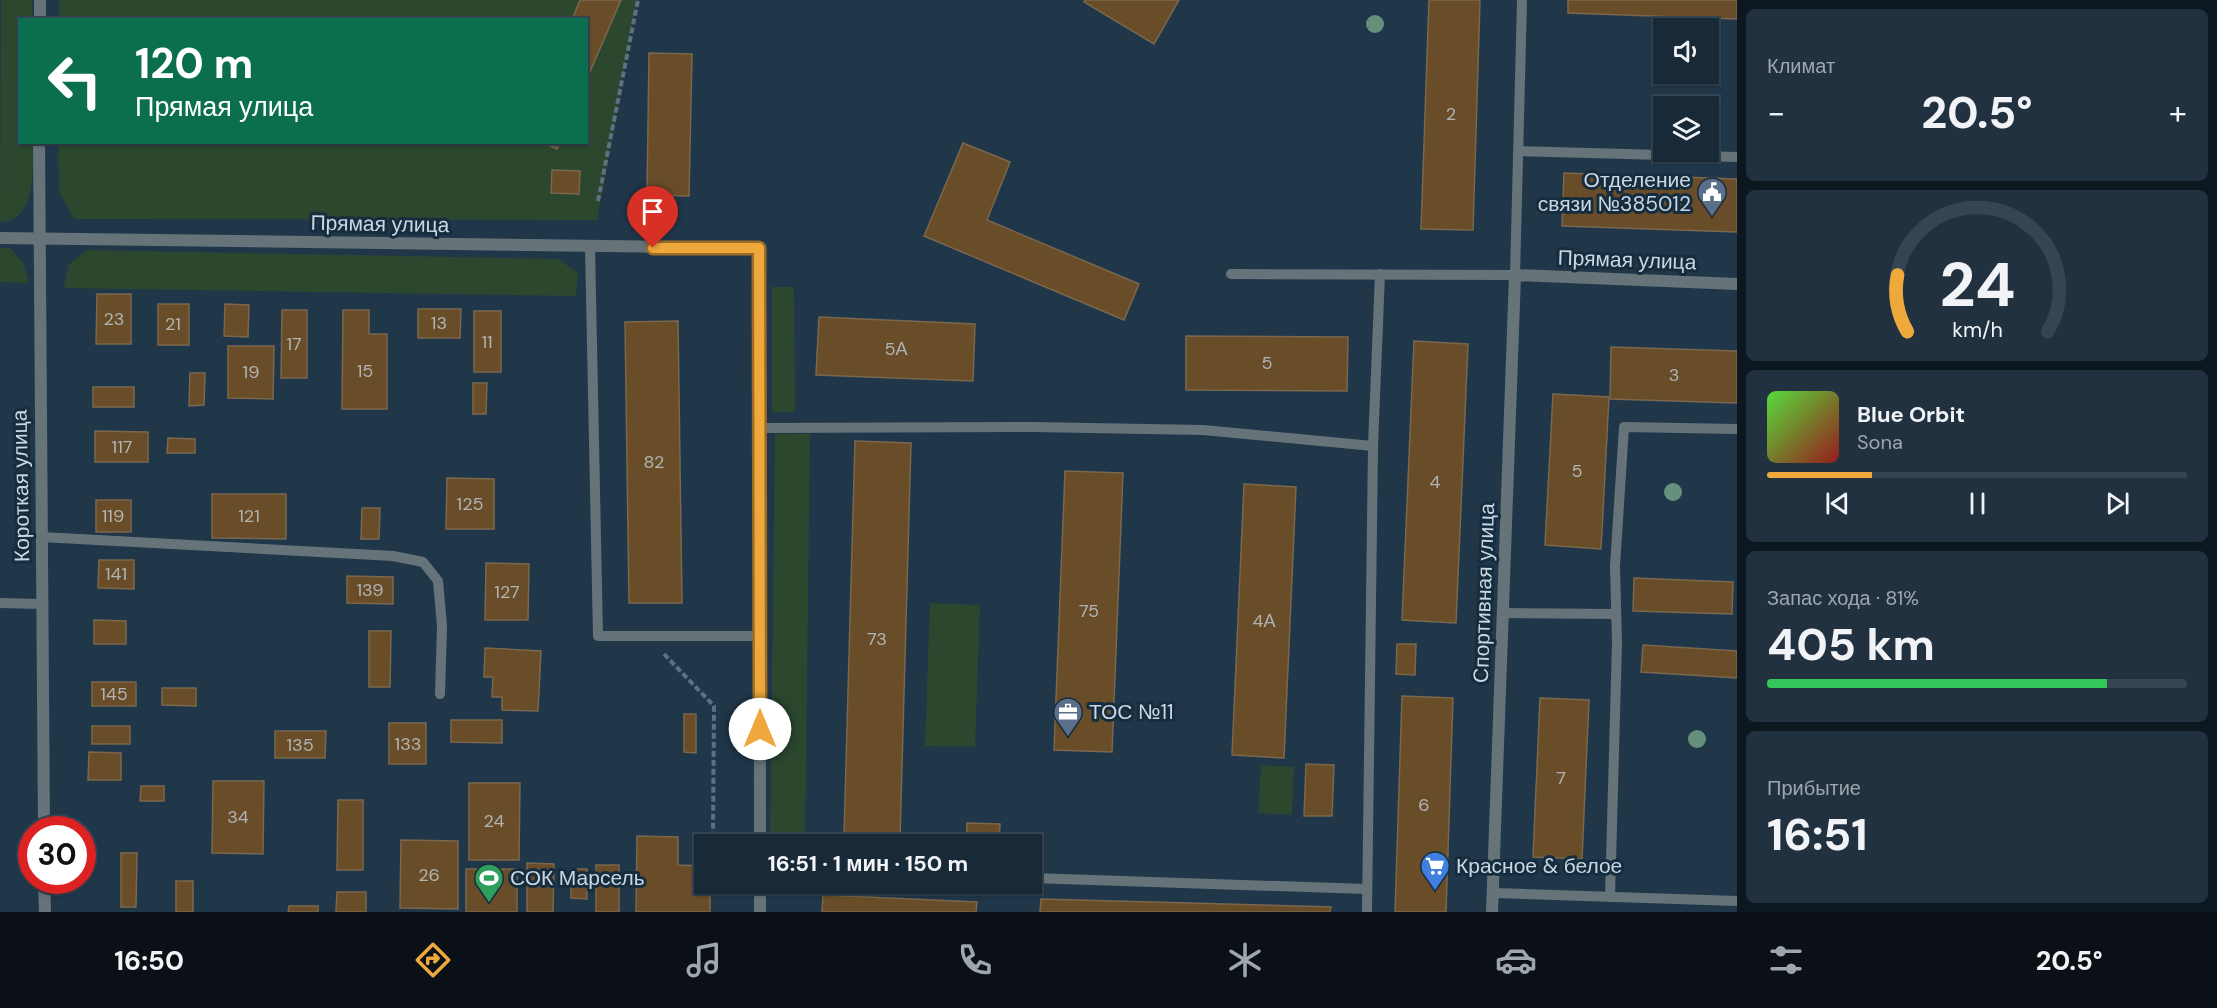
<!DOCTYPE html>
<html lang="ru">
<meta charset="utf-8">
<style>
:root{--surface:#182938;--page:#213140;--text:#f1f3f6;--muted:#9fa6ae;--line:#364553;--accent:#eea83c}
body{margin:0;font-family:"DM Sans",sans-serif;background:var(--page);color:var(--text);height:100vh;display:flex;flex-direction:column;font-size:22px;white-space:nowrap}
*{box-sizing:border-box;margin:0}
p{font-size:20px;color:var(--muted)}
.icon{flex:none;width:33px;height:33px;fill:none;stroke:currentColor;stroke-width:2;stroke-linecap:round;stroke-linejoin:round}
.map{position:relative;flex:1;overflow:hidden}
.side{display:flex;flex-direction:column;gap:9px;padding:9px;background:#0d171f;width:480px}
.side>*{flex:none}
.hud{position:absolute;left:18px;top:18px;width:570px;height:126px;border-radius:0px;box-shadow:0 2px 4px #0004,0 0 0 2px var(--line);background:#0b6e4f;color:#fff;overflow:hidden}
.buttons{position:absolute;left:1653px;top:18px;display:grid;gap:12px}
.buttons a{display:grid;place-items:center;width:66px;height:66px;border-radius:0px;background:var(--surface);box-shadow:0 2px 4px #0004,0 0 0 2px var(--line);font-size:30px}
.speed{position:absolute;left:18px;top:816px;display:flex;gap:12px;font-size:30px;font-weight:700;text-align:center}
.speed>*{display:grid;place-content:center;width:78px;height:78px;border-radius:50%;background:var(--surface);box-shadow:0 2px 4px #0004,0 0 0 2px var(--line);line-height:1}
.speed .limit{border:9px solid #d22;background:#fff;color:#111}
.pin{position:absolute;display:grid;place-items:center;width:51px;height:51px;color:#fff;margin:-62px -26px;border-radius:50% 50% 50% 0;rotate:-45deg;box-shadow:0 0 6px #0007}
.pin .icon{rotate:45deg}
.me{position:absolute;width:66px;margin:-33px;rotate:0deg;stroke-linejoin:round;filter:drop-shadow(0 0 4px #0008)}
.turn{display:flex;align-items:center;gap:21px;height:126px;padding:0 18px;font-size:27px}
.turn .icon{width:78px;height:78px;stroke-width:2.5}
.turn b{display:block;font-size:42px;line-height:51px}
.big{font-size:45px;font-weight:700;line-height:1.1}
.side .widget{flex:1;display:flex;flex-direction:column;justify-content:center;gap:9px;min-width:0;padding:0 21px;border-radius:9px;background:var(--page)}
.side .dial{align-items:center;gap:0}
.dial svg{height:156px;overflow:visible;fill:none;stroke:var(--line);stroke-width:7;stroke-linecap:round;text-anchor:middle}
.dial text{fill:var(--text);stroke:none}
.song{display:flex;align-items:center;gap:18px}
.cover{width:72px;height:72px;border-radius:9px;background:linear-gradient(135deg,hsl(110 70% 55%),hsl(0 70% 35%))}
.played{height:6px;border-radius:3px;background:linear-gradient(90deg,var(--accent) 25%,var(--line) 25%)}
.keys{display:flex;justify-content:space-around;direction:ltr}
.heat{display:flex;justify-content:space-between;align-items:center;font-size:33px;direction:ltr}
.charge{height:9px;border-radius:4px;background:linear-gradient(90deg,#34c759 81%,var(--line) 0)}
.trip{position:absolute;left:694px;top:834px;width:348px;height:60px;border-radius:0px;background:var(--surface);box-shadow:0 2px 4px #0004,0 0 0 2px var(--line);font-weight:700;line-height:60px;text-align:center}
.menu{display:flex;height:96px;justify-content:space-around;align-items:center;background:#0a1016;color:var(--muted)}
.menu .icon{width:42px;height:42px}
.menu .selected{color:var(--accent)}
.menu b{font-size:27px;color:var(--text)}
main{display:flex;flex:1;min-height:0}
.map>svg:first-child{display:block}
.green{fill:#2b472e}
.building{fill:#684d28;stroke:#7a674e;stroke-width:1.5}
.lines{fill:none;stroke-linecap:round;stroke-linejoin:round}
.path{stroke:#5d7181;stroke-width:4;stroke-dasharray:6 3;stroke-linecap:butt}
.lane{stroke:#66747a;stroke-width:10}
.street{stroke:#66747a;stroke-width:12}
.tree{fill:#65907c}
.route-casing{stroke:#9b6d27;stroke-width:15}
.route{stroke:#eea83c;stroke-width:10}
.labels{text-anchor:middle;dominant-baseline:central;stroke-width:6;stroke-linejoin:round;paint-order:stroke}
.number-label{font-size:18px;fill:#b1b4b4}
.poi-label{font-size:21px;fill:#c9d7e3;stroke:#162d3f;text-anchor:start}
.street-label{font-size:21px;fill:#c9d7e3;stroke:#162d3f}
</style>
<main>
<div class="map">
<svg width="1737" height="912" viewBox="0 0 1737 912">
<rect width="100%" height="100%" fill="#20374a"/>
<!-- green -->
<g class="green">
<path d="M 1,0 L 32,0 L 33,19 L 20,20 L 20,142 L 33,143 C 33,168 37,222 0,222 Z"/>
<path d="M 59,0 L 637,0 L 597,220 L 74,219 L 59,191 L 58,143 L 586,142 L 586,20 L 59,20 Z"/>
<path d="M 0,248 L 10,248 L 23,263 L 29,283 L 0,282 Z"/>
<path d="M 87,250 L 558,259 L 578,273 L 576,296 L 64,288 L 68,265 Z"/>
<path d="M 772,287 L 794,287 L 795,412 L 772,412 Z"/>
<path d="M 775,434 L 810,434 L 805,844 L 770,844 Z"/>
<path d="M 930,603 L 980,605 L 975,747 L 925,746 Z"/>
<path d="M 1261,765 L 1294,767 L 1292,815 L 1258,813 Z"/>
</g>
<!-- building -->
<g class="building">
<path d="M 580,0 L 621,0 L 586,81 L 586,20 L 572,20 Z"/>
<path d="M 1085,0 L 1179,0 L 1154,44 L 1084,2 Z"/>
<path d="M 1429,0 L 1480,0 L 1473,230 L 1421,229 Z"/>
<path d="M 1568,0 L 1737,0 L 1737,19 L 1568,13 Z"/>
<path d="M 649,53 L 692,54 L 689,196 L 647,195 Z"/>
<path d="M 542,142 L 560,142 L 557,149 Z"/>
<path d="M 963,143 L 1010,162 L 987,220 L 1139,284 L 1124,320 L 924,236 Z"/>
<path d="M 552,170 L 580,171 L 579,194 L 551,193 Z"/>
<path d="M 1564,173 L 1737,179 L 1737,232 L 1562,226 Z"/>
<path d="M 97,294 L 131,294 L 131,344 L 96,344 Z"/>
<rect x="158" y="304" width="31" height="41"/>
<path d="M 225,304 L 249,305 L 248,337 L 224,336 Z"/>
<path d="M 418,309 L 461,309 L 460,338 L 418,338 Z"/>
<path d="M 282,310 L 307,310 L 307,378 L 281,378 Z"/>
<path d="M 343,310 L 369,310 L 369,334 L 387,334 L 387,409 L 342,409 Z"/>
<rect x="474" y="311" width="27" height="61"/>
<path d="M 819,317 L 975,324 L 973,381 L 816,375 Z"/>
<path d="M 678,321 L 682,603 L 629,603 L 625,322 Z"/>
<path d="M 1186,336 L 1348,337 L 1347,391 L 1186,390 Z"/>
<path d="M 1414,341 L 1468,344 L 1456,623 L 1402,620 Z"/>
<path d="M 228,346 L 274,346 L 273,399 L 228,398 Z"/>
<path d="M 1611,347 L 1737,351 L 1737,403 L 1610,399 Z"/>
<path d="M 190,373 L 205,373 L 204,405 L 189,406 Z"/>
<path d="M 473,383 L 487,383 L 486,414 L 473,414 Z"/>
<rect x="93" y="387" width="41" height="20"/>
<path d="M 1553,394 L 1609,397 L 1601,549 L 1545,545 Z"/>
<path d="M 95,431 L 148,432 L 148,462 L 95,462 Z"/>
<path d="M 168,438 L 195,439 L 195,453 L 167,453 Z"/>
<path d="M 855,441 L 911,443 L 900,838 L 844,836 Z"/>
<path d="M 1065,471 L 1123,473 L 1112,752 L 1054,750 Z"/>
<path d="M 447,478 L 494,479 L 494,529 L 446,529 Z"/>
<path d="M 1244,484 L 1296,487 L 1284,758 L 1232,755 Z"/>
<path d="M 212,494 L 286,494 L 286,539 L 212,538 Z"/>
<rect x="96" y="500" width="35" height="32"/>
<path d="M 362,508 L 380,508 L 379,539 L 361,539 Z"/>
<path d="M 99,560 L 134,560 L 134,589 L 98,588 Z"/>
<path d="M 486,563 L 529,564 L 528,620 L 485,620 Z"/>
<path d="M 347,576 L 393,577 L 393,604 L 347,603 Z"/>
<path d="M 1634,578 L 1733,582 L 1732,614 L 1633,611 Z"/>
<path d="M 94,620 L 126,621 L 126,644 L 94,644 Z"/>
<path d="M 369,631 L 391,631 L 390,687 L 369,687 Z"/>
<path d="M 1397,644 L 1416,644 L 1415,675 L 1396,674 Z"/>
<path d="M 1643,645 L 1737,651 L 1737,678 L 1641,672 Z"/>
<path d="M 485,648 L 541,651 L 538,711 L 502,710 L 502,697 L 492,697 L 493,677 L 484,677 Z"/>
<rect x="92" y="682" width="44" height="24"/>
<path d="M 162,688 L 196,688 L 196,706 L 162,705 Z"/>
<path d="M 1402,696 L 1453,698 L 1446,912 L 1395,912 Z"/>
<path d="M 1540,698 L 1589,700 L 1582,859 L 1533,857 Z"/>
<path d="M 684,714 L 696,714 L 696,753 L 684,752 Z"/>
<path d="M 451,720 L 502,720 L 502,743 L 451,742 Z"/>
<rect x="389" y="723" width="37" height="41"/>
<rect x="92" y="726" width="38" height="18"/>
<path d="M 275,731 L 326,731 L 325,758 L 275,758 Z"/>
<path d="M 89,752 L 121,753 L 121,780 L 88,780 Z"/>
<path d="M 1306,764 L 1334,765 L 1332,816 L 1304,816 Z"/>
<path d="M 213,781 L 264,781 L 263,854 L 212,853 Z"/>
<path d="M 469,783 L 520,783 L 519,860 L 469,860 Z"/>
<path d="M 141,786 L 164,786 L 164,801 L 140,801 Z"/>
<path d="M 338,800 L 363,800 L 363,870 L 337,870 Z"/>
<path d="M 967,823 L 1000,824 L 999,844 L 966,844 Z"/>
<path d="M 637,836 L 678,837 L 678,865 L 705,866 L 705,884 L 710,884 L 710,912 L 636,912 Z"/>
<path d="M 401,840 L 458,841 L 458,909 L 400,908 Z"/>
<path d="M 121,853 L 137,853 L 136,907 L 121,907 Z"/>
<path d="M 527,863 L 554,864 L 553,912 L 527,912 Z"/>
<rect x="596" y="865" width="23" height="47"/>
<rect x="466" y="869" width="51" height="43"/>
<path d="M 571,869 L 587,869 L 587,899 L 571,898 Z"/>
<rect x="176" y="881" width="17" height="31"/>
<path d="M 337,892 L 366,892 L 366,912 L 336,912 Z"/>
<path d="M 823,895 L 977,902 L 976,912 L 822,912 Z"/>
<path d="M 1041,899 L 1331,907 L 1330,912 L 1040,912 Z"/>
<path d="M 289,906 L 318,906 L 318,912 L 288,912 Z"/>
</g>
<g class="lines">
<!-- path -->
<g class="path">
<path d="M 598,201 L 638,0"/>
<path d="M 664,654 L 714,706 L 713,834"/>
</g>
<!-- lane -->
<g class="lane">
<path d="M 1519,151 L 1737,157"/>
<path d="M 590,247 L 598,636 L 760,636"/>
<path d="M 1231,274 L 1515,275 L 1522,0"/>
<path d="M 759,428 L 1033,427 L 1203,430 L 1373,446"/>
<path d="M 41,537 L 393,556 L 423,562 L 438,581 L 442,626 L 440,694"/>
<path d="M 0,603 L 41,604"/>
<path d="M 1503,613 L 1616,614"/>
<path d="M 1032,878 L 1367,889"/>
<path d="M 1493,893 L 1737,901"/>
<path d="M 1610,897 L 1617,643 L 1615,566 L 1624,427 L 1737,429"/>
<path d="M 1367,912 L 1373,446 L 1380,274"/>
</g>
<!-- street -->
<g class="street">
<path d="M 40,20 L 40,0"/>
<path d="M 39,142 L 44,830"/>
<path d="M 0,238 L 759,248 L 760,844"/>
<path d="M 44,880 L 45,912"/>
<path d="M 760,912 L 760,884"/>
<path d="M 1492,912 L 1515,275 L 1737,284"/>
</g>
</g>
<!-- trees -->
<g class="tree">
<circle cx="1375" cy="24" r="9"/>
<circle cx="1673" cy="492" r="9"/>
<circle cx="1697" cy="739" r="9"/>
</g>
<g class="lines">
<!-- route casing -->
<g class="route-casing">
<path id="route" d="M 653,248 L 759,248 L 760,729"/>
</g>
<!-- route -->
<use href="#route" class="route"/>
</g>
<!-- icons -->
<defs>
<g id="civic-pin" transform="scale(1.5)"><path d="M0 17L-7.5 6A9.5 9.5 0 1 1 7.5 6Z" fill="#5c6f8a" stroke="#162d3f"/><path d="M-.6-6.5H3V-4.5H.6V-3L4-1V1h2V6H-6V1h2V-1L-.6-3ZM-1.2 2.5V6h2.4V2.5Z" fill="#fff"/></g>
<g id="office-pin" transform="scale(1.5)"><path d="M0 17L-7.5 6A9.5 9.5 0 1 1 7.5 6Z" fill="#5c6f8a" stroke="#162d3f"/><path d="M-6-3h4V-5.5h4V-3h4V5H-6ZM-1-4.5V-3h2v-1.5ZM-6 0V1H6V0Z" fill="#fff"/></g>
<g id="supermarket-pin" transform="scale(1.5)"><path d="M0 17L-7.5 6A9.5 9.5 0 1 1 7.5 6Z" fill="#3f7fe0" stroke="#162d3f"/><path d="M-6-5.5h2.5l.6 2H6L4.5 2H-2.5L-4.4-4H-6ZM-1.5 3.2a1.3 1.3 0 1 0 .1 0ZM3 3.2a1.3 1.3 0 1 0 .1 0Z" fill="#fff"/></g>
<g id="stadium-pin" transform="scale(1.5)"><path d="M0 17L-7.5 6A9.5 9.5 0 1 1 7.5 6Z" fill="#2e9e5b" stroke="#162d3f"/><path d="M0-5a6.5 5 0 1 0 0 10a6.5 5 0 1 0 0-10ZM-3.5-1.8h7v3.6h-7Z" fill="#fff"/></g>
</defs>
<g fill-rule="evenodd">
<use href="#civic-pin" x="1712" y="192"/>
<use href="#office-pin" x="1068" y="712"/>
<use href="#supermarket-pin" x="1435" y="866"/>
<use href="#stadium-pin" x="489" y="878"/>
</g>
<g class="labels">
<!-- number labels -->
<g class="number-label">
<text x="1451" y="114">2</text>
<text x="114" y="319">23</text>
<text x="439" y="323">13</text>
<text x="173" y="324">21</text>
<text x="487" y="342">11</text>
<text x="294" y="344">17</text>
<text x="896" y="349">5А</text>
<text x="1267" y="363">5</text>
<text x="365" y="371">15</text>
<text x="251" y="372">19</text>
<text x="1674" y="375">3</text>
<text x="122" y="447">117</text>
<text x="654" y="462">82</text>
<text x="1577" y="471">5</text>
<text x="1435" y="482">4</text>
<text x="470" y="504">125</text>
<text x="113" y="516">119</text>
<text x="249" y="516">121</text>
<text x="116" y="574">141</text>
<text x="370" y="590">139</text>
<text x="507" y="592">127</text>
<text x="1089" y="611">75</text>
<text x="1264" y="621">4А</text>
<text x="877" y="639">73</text>
<text x="114" y="694">145</text>
<text x="408" y="744">133</text>
<text x="300" y="745">135</text>
<text x="1561" y="778">7</text>
<text x="1424" y="805">6</text>
<text x="238" y="817">34</text>
<text x="494" y="821">24</text>
<text x="429" y="875">26</text>
</g>
<!-- poi labels -->
<g class="poi-label">
<text x="1691" y="180" text-anchor="end">Отделение<tspan x="1691" dy="24">связи №385012</tspan></text>
<text x="1089" y="712">ТОС №11</text>
<text x="1456" y="866">Красное &amp; белое</text>
<text x="510" y="878">СОК Марсель</text>
</g>
<!-- street labels -->
<g class="street-label">
<text transform="translate(380 224) rotate(1)">Прямая улица</text>
<text transform="translate(1627 260) rotate(2)">Прямая улица</text>
<text transform="translate(21 486) rotate(-91)">Короткая улица</text>
<text transform="translate(1484 593) rotate(-88)">Спортивная улица</text>
</g>
</g>
</svg>
<div class="buttons">
<a><svg class="icon" aria-label="sound" viewBox="0 0 24 24"><path d="M4 9h4l5-4v14l-5-4H4zM17 9q2 3 0 6"/></svg></a>
<a><svg class="icon" aria-label="layers" viewBox="0 0 24 24"><path d="M12 4l9 5-9 5-9-5zM3 14l9 5 9-5"/></svg></a>
</div>
<div class="speed"><div class="limit">30</div></div>
<div class="pin" style="left:653px;top:248px;background:#d93025"><svg class="icon" aria-label="arrive" viewBox="0 0 24 24"><path d="M6 21V4h12l-3 4 3 4H6"/></svg></div>
<svg class="me" style="left:760px;top:729px" viewBox="-20 -20 40 40"><circle r="19" fill="#fff"/><path d="M0-13L10 11 0 6-10 11z" fill="#eea83c"/></svg>
<div class="trip">16:51 · 1 мин · 150 m</div>
<div class="hud">
<div class="turn"><svg class="icon" aria-label="left" viewBox="0 0 24 24"><path d="M17 20v-9H6M10 6l-5 5 5 5"/></svg><div><b>120 m</b>Прямая улица</div></div>
</div>
</div>
<section class="side">
<div class="widget"><p>Климат</p>
<div class="heat"><a>−</a><b class="big">20.5°</b><a>+</a></div>
</div>
<div class="widget dial"><svg viewBox="0 0 100 80">
<path d="M14 69A42 42 0 1 1 86 69"/>
<path d="M14 69A42 42 0 0 1 9 40" stroke="#eea83c"/>
<text x="50" y="56" font-size="32" font-weight="700">24</text>
<text x="50" y="72" font-size="11">km/h</text>
</svg></div>
<div class="widget">
<div class="song"><i class="cover"></i><div><b>Blue Orbit</b><p>Sona</p></div></div>
<div class="played"></div>
<div class="keys"><svg class="icon" aria-label="previous" viewBox="0 0 24 24"><path d="M18 5L8 12l10 7zM5 5v14"/></svg><svg class="icon" aria-label="pause" viewBox="0 0 24 24"><path d="M8 5v14M16 5v14"/></svg><svg class="icon" aria-label="next" viewBox="0 0 24 24"><path d="M6 5l10 7-10 7zM19 5v14"/></svg></div>
</div>
<div class="widget"><p>Запас хода · 81%</p><b class="big">405 km</b><div class="charge"></div></div>
<div class="widget"><p>Прибытие</p><b class="big">16:51</b></div>
</section>
</main>
<nav class="menu">
<b>16:50</b>
<svg class="icon selected" aria-label="directions" viewBox="0 0 24 24"><path d="M12 3l9 9-9 9-9-9zM9 14v-3h6M13 9l2 2-2 2"/></svg>
<svg class="icon" aria-label="music" viewBox="0 0 24 24"><path d="M9 18V5l10-2v13"/><circle cx="6" cy="18" r="3"/><circle cx="16" cy="16" r="3"/></svg>
<svg class="icon" aria-label="phone" viewBox="0 0 24 24"><path d="M5 4h4l2 5-3 2q2 4 5 5l2-3 5 2v4C11 20 4 13 5 4z"/></svg>
<svg class="icon" aria-label="climate" viewBox="0 0 24 24"><path d="M12 3v18M4 7l16 10M4 17L20 7"/></svg>
<svg class="icon" aria-label="car" viewBox="0 0 24 24"><path d="M5 17H2v-5l4-1 3-4h7l3 4 3 1v5h-3M9 17h6M6 11h13"/><circle cx="7" cy="17" r="2"/><circle cx="17" cy="17" r="2"/></svg>
<svg class="icon" aria-label="filters" viewBox="0 0 24 24"><path d="M4 7h16M4 17h16"/><circle cx="9" cy="7" r="2"/><circle cx="15" cy="17" r="2"/></svg>
<b>20.5°</b>
</nav>
